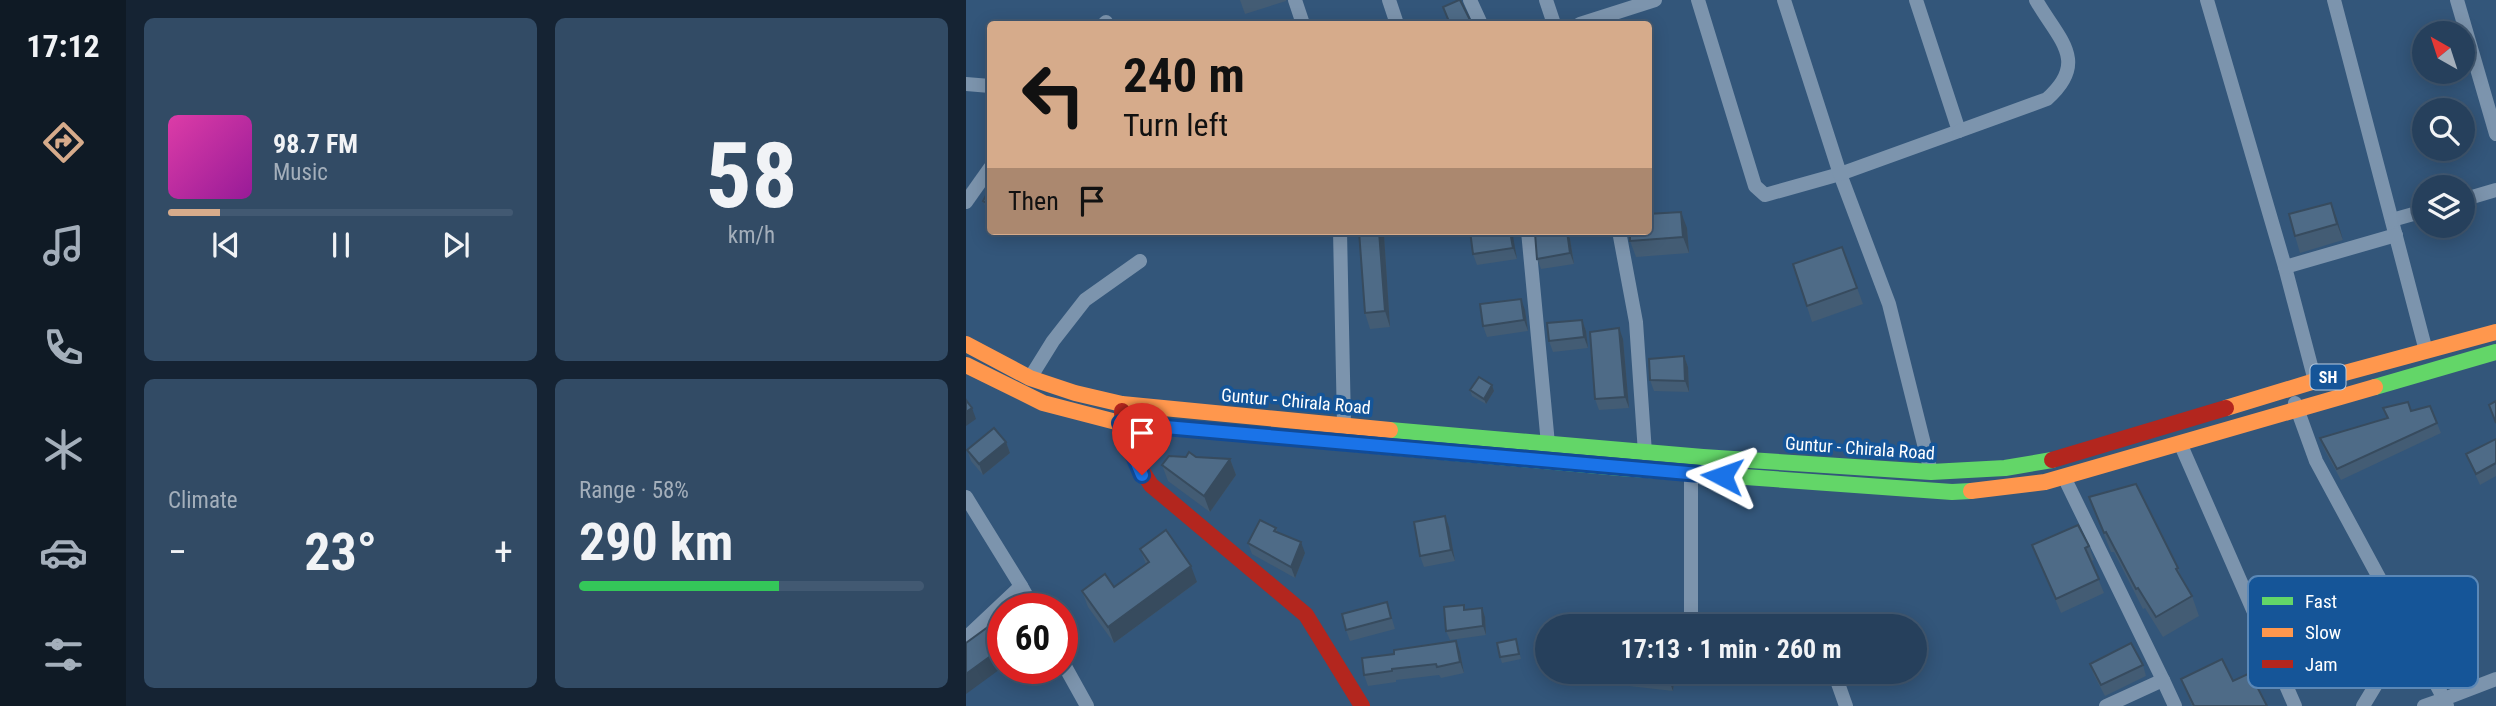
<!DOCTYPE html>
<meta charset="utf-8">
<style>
:root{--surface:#26405c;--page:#324b65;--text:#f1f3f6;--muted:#a4afbb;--line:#425972;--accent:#d6ab8b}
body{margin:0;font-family:"Roboto Condensed",sans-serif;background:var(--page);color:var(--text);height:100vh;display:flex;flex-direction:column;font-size:26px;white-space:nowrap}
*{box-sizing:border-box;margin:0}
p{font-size:23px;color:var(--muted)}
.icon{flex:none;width:38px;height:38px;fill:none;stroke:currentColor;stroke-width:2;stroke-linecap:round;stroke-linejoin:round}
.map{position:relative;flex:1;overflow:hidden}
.drawer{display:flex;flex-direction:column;gap:18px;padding:18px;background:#152333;width:840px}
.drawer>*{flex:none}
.banner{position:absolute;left:21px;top:21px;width:665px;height:214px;border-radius:7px;box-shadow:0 4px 18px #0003,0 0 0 2px var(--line);background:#d6ab8b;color:#111;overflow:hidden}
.needle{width:46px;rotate:321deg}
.buttons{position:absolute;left:1446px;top:21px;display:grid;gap:14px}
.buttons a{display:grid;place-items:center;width:63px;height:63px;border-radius:50%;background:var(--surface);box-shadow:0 4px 18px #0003,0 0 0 2px var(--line);font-size:35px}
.speed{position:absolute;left:21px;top:593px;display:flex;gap:14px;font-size:35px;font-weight:700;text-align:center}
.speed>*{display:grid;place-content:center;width:91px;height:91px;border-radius:50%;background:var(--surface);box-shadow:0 4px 18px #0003,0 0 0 2px var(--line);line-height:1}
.speed .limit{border:10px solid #d22;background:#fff;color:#111}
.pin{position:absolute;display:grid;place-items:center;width:60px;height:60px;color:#fff;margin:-72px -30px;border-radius:50% 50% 50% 0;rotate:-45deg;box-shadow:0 0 7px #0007}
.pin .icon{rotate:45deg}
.me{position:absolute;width:77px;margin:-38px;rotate:274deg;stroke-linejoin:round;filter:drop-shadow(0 0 5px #0008)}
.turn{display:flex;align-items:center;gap:24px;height:147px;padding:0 21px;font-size:32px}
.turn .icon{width:91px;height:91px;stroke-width:2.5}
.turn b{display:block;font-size:49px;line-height:60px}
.then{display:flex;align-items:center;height:66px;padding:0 21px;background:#0003;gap:14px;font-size:26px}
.big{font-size:52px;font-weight:700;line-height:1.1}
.drawer .card{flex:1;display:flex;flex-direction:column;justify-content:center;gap:10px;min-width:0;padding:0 24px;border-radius:10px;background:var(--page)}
.drawer .dial{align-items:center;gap:0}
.dial b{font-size:91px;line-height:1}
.song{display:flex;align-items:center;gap:21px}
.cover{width:84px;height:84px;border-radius:10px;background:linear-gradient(135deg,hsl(320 70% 55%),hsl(300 70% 35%))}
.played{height:7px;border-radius:4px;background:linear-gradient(90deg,var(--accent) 15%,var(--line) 15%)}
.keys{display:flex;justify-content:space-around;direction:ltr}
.heat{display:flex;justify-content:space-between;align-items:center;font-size:38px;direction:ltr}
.charge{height:10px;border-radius:5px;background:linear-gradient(90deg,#34c759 58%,var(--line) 0)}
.drawer .tiles{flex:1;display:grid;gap:18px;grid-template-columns:repeat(2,1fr)}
.trip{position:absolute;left:569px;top:614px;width:392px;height:70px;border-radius:35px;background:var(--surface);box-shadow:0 4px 18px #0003,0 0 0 2px var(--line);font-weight:700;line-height:70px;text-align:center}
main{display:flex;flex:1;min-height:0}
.dock{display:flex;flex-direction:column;width:126px;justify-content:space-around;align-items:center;background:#0f1a25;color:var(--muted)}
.dock .icon{width:49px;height:49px}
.dock .selected{color:var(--accent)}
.dock b{font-size:32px;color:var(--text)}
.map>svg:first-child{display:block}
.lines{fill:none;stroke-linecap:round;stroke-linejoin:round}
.street{stroke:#7c94ad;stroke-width:14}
.fast{stroke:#63d668;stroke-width:16}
.slow{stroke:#ff974d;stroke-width:16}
.jam{stroke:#b3261e;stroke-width:16}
.wall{fill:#435c74}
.shaded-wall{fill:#374b5e}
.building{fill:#4e6b87;stroke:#374b5e;stroke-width:2}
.route-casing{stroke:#114b97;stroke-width:18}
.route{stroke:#1a73e8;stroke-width:12}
.labels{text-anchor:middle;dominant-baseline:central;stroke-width:7;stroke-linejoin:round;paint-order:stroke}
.shield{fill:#155598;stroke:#b9cce0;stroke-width:2}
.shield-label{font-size:16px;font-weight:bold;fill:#fff}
.street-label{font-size:18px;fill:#fff;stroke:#155598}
.key{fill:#155598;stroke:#5b88b7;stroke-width:2}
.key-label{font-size:19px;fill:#fff}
</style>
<main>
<nav class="dock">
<b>17:12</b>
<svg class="icon selected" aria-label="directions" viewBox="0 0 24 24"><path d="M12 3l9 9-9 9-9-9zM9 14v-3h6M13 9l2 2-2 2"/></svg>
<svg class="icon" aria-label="music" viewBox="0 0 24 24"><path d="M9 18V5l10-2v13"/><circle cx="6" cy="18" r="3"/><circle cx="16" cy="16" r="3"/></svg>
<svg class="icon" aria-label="phone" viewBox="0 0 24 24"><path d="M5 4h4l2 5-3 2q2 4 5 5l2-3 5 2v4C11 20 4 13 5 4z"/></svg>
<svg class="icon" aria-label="climate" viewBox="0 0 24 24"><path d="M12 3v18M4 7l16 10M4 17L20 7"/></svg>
<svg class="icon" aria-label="car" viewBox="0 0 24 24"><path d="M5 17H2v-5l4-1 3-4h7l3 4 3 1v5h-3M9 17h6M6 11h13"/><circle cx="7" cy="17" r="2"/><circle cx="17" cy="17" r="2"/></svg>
<svg class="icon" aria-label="filters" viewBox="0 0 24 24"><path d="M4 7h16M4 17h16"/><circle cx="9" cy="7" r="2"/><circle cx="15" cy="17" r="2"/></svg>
</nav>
<section class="drawer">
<div class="tiles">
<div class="card">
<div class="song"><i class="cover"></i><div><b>98.7 FM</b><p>Music</p></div></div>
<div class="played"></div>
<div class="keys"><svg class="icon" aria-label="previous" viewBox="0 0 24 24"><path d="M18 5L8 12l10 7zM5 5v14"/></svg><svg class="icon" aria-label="pause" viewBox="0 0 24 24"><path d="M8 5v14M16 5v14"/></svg><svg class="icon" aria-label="next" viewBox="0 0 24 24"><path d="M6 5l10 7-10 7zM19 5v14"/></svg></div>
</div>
<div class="card dial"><b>58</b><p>km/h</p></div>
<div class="card"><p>Climate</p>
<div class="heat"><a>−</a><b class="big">23°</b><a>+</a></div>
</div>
<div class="card"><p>Range · 58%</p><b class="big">290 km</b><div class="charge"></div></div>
</div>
</section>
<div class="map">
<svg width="1530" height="706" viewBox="0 0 1530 706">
<rect width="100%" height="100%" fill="#33567a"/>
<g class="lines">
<!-- street -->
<g class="street">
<path d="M 329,0 L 337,24"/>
<path d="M 423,0 L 431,24"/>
<path d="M 504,0 L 515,24"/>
<path d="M 580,0 L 588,24"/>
<path d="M 732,0 L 789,186 L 799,195 L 874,174 L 923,304 L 965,472"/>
<path d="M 818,0 L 874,174 L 993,131 L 950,0"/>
<path d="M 1241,0 L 1319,267 L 1349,381"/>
<path d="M 1368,0 L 1460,351"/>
<path d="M 1491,0 L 1530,134"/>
<path d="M 138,24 L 140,22"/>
<path d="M 614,24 L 689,0"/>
<path d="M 0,84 L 24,86"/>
<path d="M 993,131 L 1081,99 C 1124,61 1092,39 1070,0"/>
<path d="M 1496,200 L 1530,190"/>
<path d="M 0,202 L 24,168"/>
<path d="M 1426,220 L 1458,211"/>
<path d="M 374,231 L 378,424"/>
<path d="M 562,231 L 582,444"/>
<path d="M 653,231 L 670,322 L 679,453"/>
<path d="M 1319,267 L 1430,235"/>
<path d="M 64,378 L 87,341 L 119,300 L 174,261"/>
<path d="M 1329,403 L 1350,461 L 1450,646 L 1420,668 L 1397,706"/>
<path d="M 1214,443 L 1329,706"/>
<path d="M 725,473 L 725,626"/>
<path d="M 1098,477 L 1197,680 L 1140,706"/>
<path d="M 0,497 L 55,586 L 0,638"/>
<path d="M 55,586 L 68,609"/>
<path d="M 1450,646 L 1478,699 L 1458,706"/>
<path d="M 96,661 L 121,706"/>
<path d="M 868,672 L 880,706"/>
<path d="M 1197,680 L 1209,706"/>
<path d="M 1481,706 L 1478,699 L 1530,679"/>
</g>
<!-- fast -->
<g class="fast">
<path d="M 1409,387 L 1530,352"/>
<path d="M 424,430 L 737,457 L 965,472 L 1039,468 L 1086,460"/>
<path d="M 323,438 L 654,468 L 986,492 L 1005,491"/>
</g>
<!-- slow -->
<g class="slow">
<path d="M 0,344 L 64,378 L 109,393 L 156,404 L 424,430"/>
<path d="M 0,365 L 77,403 L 154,423 L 323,438"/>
<path d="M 1260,408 L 1349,381 L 1530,332"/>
<path d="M 1005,491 L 1079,482 L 1409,387"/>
</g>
<!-- jam -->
<g class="jam">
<path d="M 156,411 L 157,430 L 163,450 L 185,485 L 340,615 L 396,706"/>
<path d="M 1086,460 L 1260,408"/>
</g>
</g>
<!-- wall -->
<g class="wall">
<path d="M 274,0 L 320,0 L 320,1 L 279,14 Z"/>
<path d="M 24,188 L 24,214 L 21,211 L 17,201 Z"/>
<path d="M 1365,203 L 1377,240 L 1334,253 L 1329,236 Z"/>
<path d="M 721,228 L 723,253 L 670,257 L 664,241 Z"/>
<path d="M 393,231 L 416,231 L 418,235 L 424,327 L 404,329 L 399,313 Z"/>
<path d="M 504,231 L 545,231 L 551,259 L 511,265 L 507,254 Z"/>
<path d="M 604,239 L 608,264 L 575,269 L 571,259 Z"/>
<path d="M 876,247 L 897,304 L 846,322 L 827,264 Z"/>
<path d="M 559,310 L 562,331 L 521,337 L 517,326 Z"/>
<path d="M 616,320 L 620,331 L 622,348 L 587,352 L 583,341 Z"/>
<path d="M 657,339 L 663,408 L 633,410 L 629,399 Z"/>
<path d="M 718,356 L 722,367 L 723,392 L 688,391 L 684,380 Z"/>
<path d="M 526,385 L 528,391 L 520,404 L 506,396 L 504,390 Z"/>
<path d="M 1464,406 L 1475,433 L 1375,480 L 1358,449 L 1354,438 L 1421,418 L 1417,408 L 1446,411 Z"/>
<path d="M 1530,439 L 1530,476 L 1514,485 L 1500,454 Z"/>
<path d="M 40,442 L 44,453 L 17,475 L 5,461 L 1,450 Z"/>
<path d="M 230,457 L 264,459 L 270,475 L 244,512 L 202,481 L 196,465 Z"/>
<path d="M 1123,497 L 1212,568 L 1215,577 L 1226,596 L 1233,616 L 1197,637 L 1179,608 L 1177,609 L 1148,552 L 1145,552 Z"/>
<path d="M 479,516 L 483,527 L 489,561 L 458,567 L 454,556 Z"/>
<path d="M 310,528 L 312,533 L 339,553 L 329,578 L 286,554 L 282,543 Z"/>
<path d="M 1066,545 L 1123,546 L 1128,560 L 1125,561 L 1138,593 L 1095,613 Z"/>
<path d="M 174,549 L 231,582 L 148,643 L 122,607 L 116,591 L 148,587 L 180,564 Z"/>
<path d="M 421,602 L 429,629 L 384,641 L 380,630 Z"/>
<path d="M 516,608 L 519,617 L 520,635 L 484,640 L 480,631 L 500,609 Z"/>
<path d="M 550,639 L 555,659 L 536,663 L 534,657 Z"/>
<path d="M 494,652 L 498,673 L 475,678 L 473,675 L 430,680 L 430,682 L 402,686 L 398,675 Z"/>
<path d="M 1124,664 L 1177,665 L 1180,676 L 1139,696 L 1128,675 Z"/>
<path d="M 658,672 L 709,672 L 707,691 L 663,686 Z"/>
<path d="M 1215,679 L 1267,681 L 1301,706 L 1226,706 Z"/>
</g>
<!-- shaded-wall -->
<g class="shaded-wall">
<path d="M 1365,203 L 1371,219 L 1377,240 L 1371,224 Z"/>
<path d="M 715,212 L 721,228 L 723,253 L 717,237 Z"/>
<path d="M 413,231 L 416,231 L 418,235 L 424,327 L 419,311 Z"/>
<path d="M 544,231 L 545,231 L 547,236 L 551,259 L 547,248 Z"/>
<path d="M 601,231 L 604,239 L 608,264 L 604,253 Z"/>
<path d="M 555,299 L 559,310 L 562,331 L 558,320 Z"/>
<path d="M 616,320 L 620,331 L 622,348 L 618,337 Z"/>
<path d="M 653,328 L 657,339 L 663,408 L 659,397 Z"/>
<path d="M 718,356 L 722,367 L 723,392 L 719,381 Z"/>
<path d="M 526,385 L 528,391 L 520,404 L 518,399 Z"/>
<path d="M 6,408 L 10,419 L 0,426 L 0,412 Z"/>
<path d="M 40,442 L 44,453 L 17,475 L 13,464 Z"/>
<path d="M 264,459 L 270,475 L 244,512 L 238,496 Z"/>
<path d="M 479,516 L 483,527 L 489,561 L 485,550 Z"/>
<path d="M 335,542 L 339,553 L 329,578 L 325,567 Z"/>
<path d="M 225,566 L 231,582 L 148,643 L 142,627 Z"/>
<path d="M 516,608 L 519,617 L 520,635 L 517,626 Z"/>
<path d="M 490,641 L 494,652 L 498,673 L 494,662 Z"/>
<path d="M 37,647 L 37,667 L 0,694 L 0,674 Z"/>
<path d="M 701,672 L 709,672 L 707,691 L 701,675 Z"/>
</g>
<!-- building -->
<g class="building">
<path d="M 493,0 L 494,0 L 506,24 L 484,24 L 477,7 Z"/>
<path d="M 24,188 L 24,205 L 17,201 Z"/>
<path d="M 1365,203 L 1371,224 L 1329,236 L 1323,214 Z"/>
<path d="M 715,212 L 717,237 L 664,241 L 664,231 L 682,231 L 682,214 Z"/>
<path d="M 393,231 L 413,231 L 419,311 L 399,313 Z"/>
<path d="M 504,231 L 544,231 L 547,248 L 507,254 Z"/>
<path d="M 582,231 L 601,231 L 604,253 L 571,259 L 569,233 Z"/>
<path d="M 876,247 L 891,288 L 841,306 L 827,264 Z"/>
<path d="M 555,299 L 558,320 L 517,326 L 514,304 Z"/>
<path d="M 616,320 L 618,337 L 583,341 L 581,323 Z"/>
<path d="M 653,328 L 659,397 L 629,399 L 624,332 Z"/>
<path d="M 718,356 L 719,381 L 684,380 L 683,359 Z"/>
<path d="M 513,377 L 526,385 L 518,399 L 504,390 Z"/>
<path d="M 0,400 L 6,408 L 0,412 Z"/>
<path d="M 1530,401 L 1530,423 L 1523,405 Z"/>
<path d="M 1442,402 L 1445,411 L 1464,406 L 1471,423 L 1371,469 L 1354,438 L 1422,418 L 1417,408 Z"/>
<path d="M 28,428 L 40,442 L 13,464 L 1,450 Z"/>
<path d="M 1530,439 L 1530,463 L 1510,474 L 1500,454 Z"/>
<path d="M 223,452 L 230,457 L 264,459 L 238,496 L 196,465 L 203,456 L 220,457 Z"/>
<path d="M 1170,484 L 1212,568 L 1210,569 L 1226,596 L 1190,617 L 1172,588 L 1170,589 L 1140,532 L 1138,533 L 1123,497 Z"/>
<path d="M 479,516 L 485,550 L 454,556 L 448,522 Z"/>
<path d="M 294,520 L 310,528 L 308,531 L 335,542 L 325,567 L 282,543 Z"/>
<path d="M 1112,525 L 1123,546 L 1119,548 L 1133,579 L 1090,599 L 1066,545 Z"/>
<path d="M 200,530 L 225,566 L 142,627 L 116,591 L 139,574 L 148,587 L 183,562 L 174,549 Z"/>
<path d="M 421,602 L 425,618 L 380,630 L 376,614 Z"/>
<path d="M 54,603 L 59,609 L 46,609 Z"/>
<path d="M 498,605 L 498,610 L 516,608 L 517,626 L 480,631 L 478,607 Z"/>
<path d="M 37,616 L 37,647 L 0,674 L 0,643 Z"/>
<path d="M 550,639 L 553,654 L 534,657 L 531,643 Z"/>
<path d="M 490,641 L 494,662 L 471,667 L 470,664 L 426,669 L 426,671 L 398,675 L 396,658 L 428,654 L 428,650 Z"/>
<path d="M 1165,643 L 1177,665 L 1135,685 L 1124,664 Z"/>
<path d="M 1256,659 L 1267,681 L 1284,673 L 1301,706 L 1228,706 L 1215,679 Z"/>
<path d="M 675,672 L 701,672 L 701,675 Z"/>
</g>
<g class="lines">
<!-- route casing -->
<g class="route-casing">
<path id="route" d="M 176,475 L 154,423 L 756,476"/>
</g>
<!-- route -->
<use href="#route" class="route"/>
</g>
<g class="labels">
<!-- shield labels -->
<rect class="shield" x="1344.5" y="364.5" width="35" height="25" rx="5"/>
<g class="shield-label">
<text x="1362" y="377">SH</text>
</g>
<!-- street labels -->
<g class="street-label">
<text transform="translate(330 401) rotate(5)">Guntur - Chirala Road</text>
<text transform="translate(894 448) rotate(4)">Guntur - Chirala Road</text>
</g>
</g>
<!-- legend -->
<rect x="1282" y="576" width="230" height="112" rx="10" class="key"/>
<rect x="1296" y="597" width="31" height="8" fill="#63d668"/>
<rect x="1296" y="628" width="31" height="9" fill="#ff974d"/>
<rect x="1296" y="660" width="31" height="8" fill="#b3261e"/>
<g class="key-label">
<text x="1339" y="608">Fast</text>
<text x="1339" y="639">Slow</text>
<text x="1339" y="671">Jam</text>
</g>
</svg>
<div class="buttons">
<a><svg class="needle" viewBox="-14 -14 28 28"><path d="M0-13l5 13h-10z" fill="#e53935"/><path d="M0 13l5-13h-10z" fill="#a4afbb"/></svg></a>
<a><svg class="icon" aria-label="search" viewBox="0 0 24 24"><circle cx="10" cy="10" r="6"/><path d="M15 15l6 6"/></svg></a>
<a><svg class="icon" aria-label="layers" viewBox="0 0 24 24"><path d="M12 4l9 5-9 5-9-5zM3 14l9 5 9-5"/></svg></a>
</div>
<div class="speed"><div class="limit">60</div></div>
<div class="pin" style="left:176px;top:475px;background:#d93025"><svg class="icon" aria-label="arrive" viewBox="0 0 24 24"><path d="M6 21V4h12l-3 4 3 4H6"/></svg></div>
<svg class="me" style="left:756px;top:476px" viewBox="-20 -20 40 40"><path d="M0-17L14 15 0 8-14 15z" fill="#1a73e8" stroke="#fff" stroke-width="4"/></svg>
<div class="trip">17:13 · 1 min · 260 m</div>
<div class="banner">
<div class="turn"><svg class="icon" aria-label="left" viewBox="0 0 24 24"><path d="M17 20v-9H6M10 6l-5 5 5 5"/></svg><div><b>240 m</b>Turn left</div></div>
<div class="then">Then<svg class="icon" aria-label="arrive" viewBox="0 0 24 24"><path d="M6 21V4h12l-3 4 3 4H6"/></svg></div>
</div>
</div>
</main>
